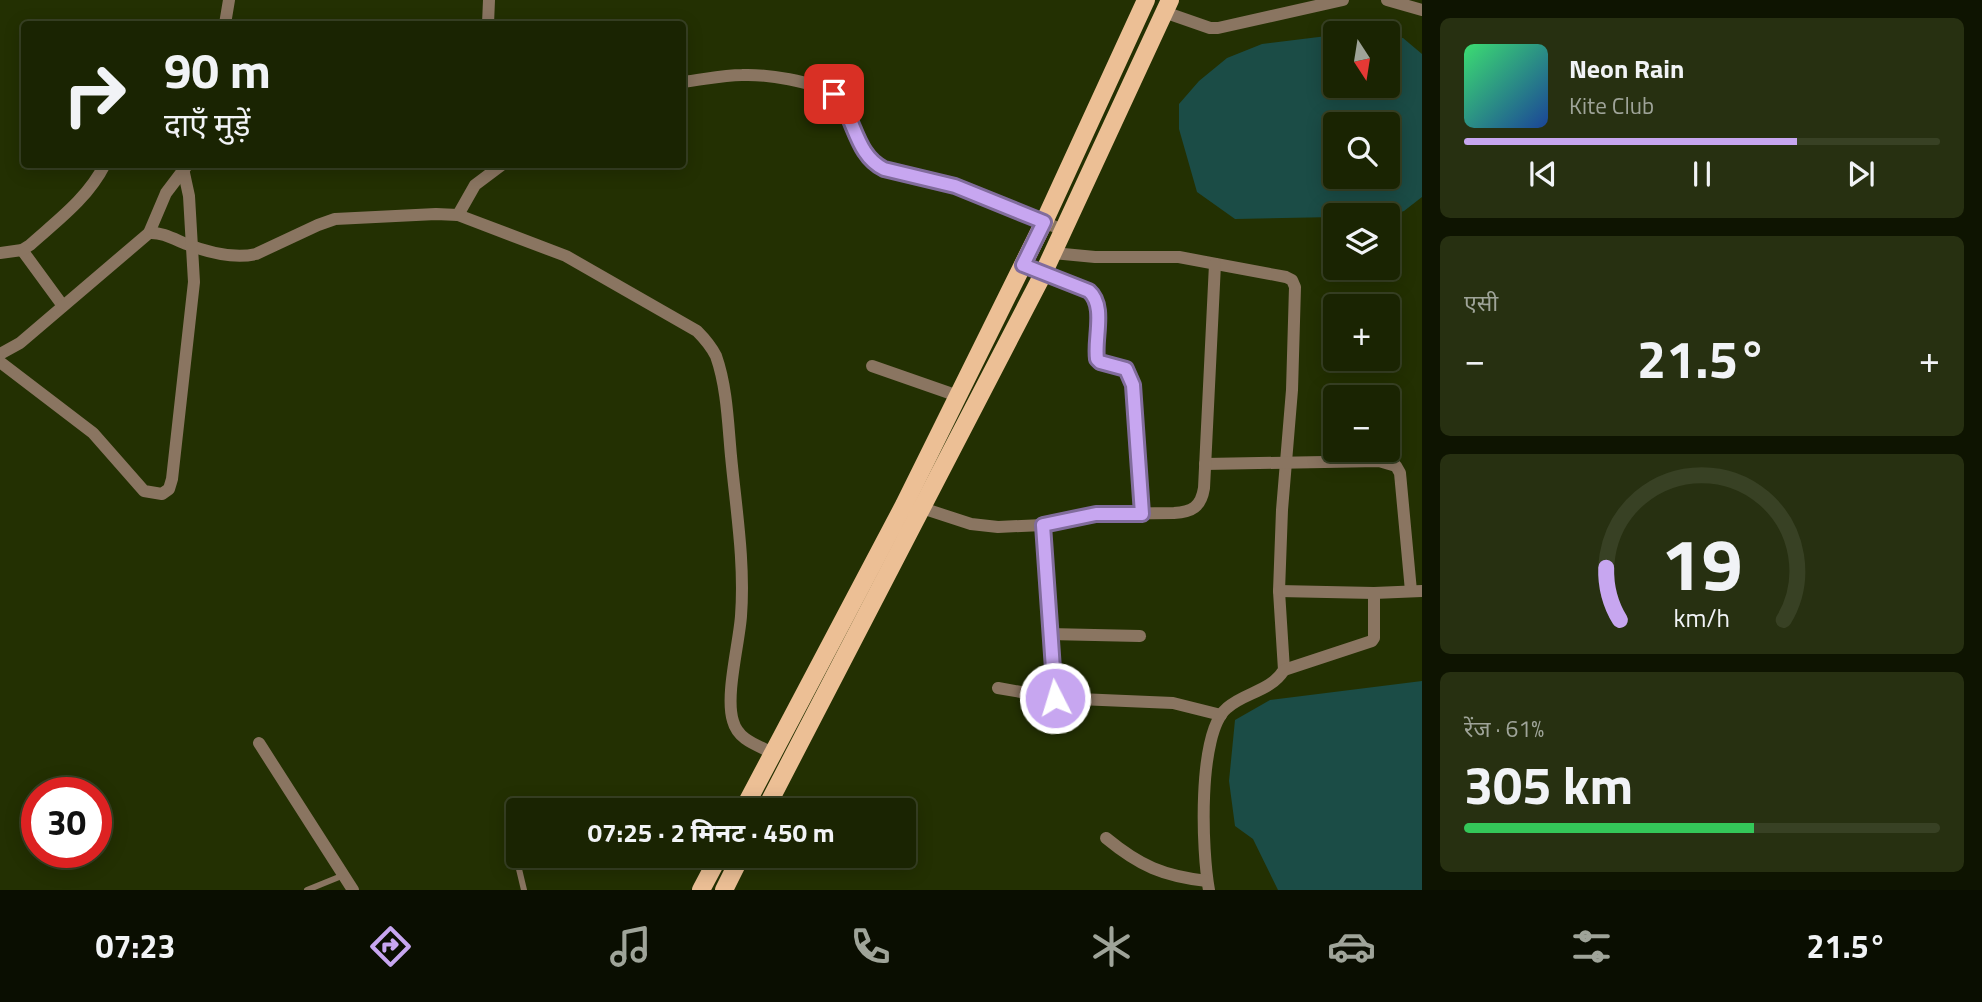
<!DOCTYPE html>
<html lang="hi">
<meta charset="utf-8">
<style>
:root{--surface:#1a2402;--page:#273011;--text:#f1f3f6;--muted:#9fa499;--line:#384124;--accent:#c7a6f0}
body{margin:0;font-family:"Titillium Web","Noto Sans Devanagari",sans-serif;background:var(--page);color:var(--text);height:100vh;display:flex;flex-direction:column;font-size:26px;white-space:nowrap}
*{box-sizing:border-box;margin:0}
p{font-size:23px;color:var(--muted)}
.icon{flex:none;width:38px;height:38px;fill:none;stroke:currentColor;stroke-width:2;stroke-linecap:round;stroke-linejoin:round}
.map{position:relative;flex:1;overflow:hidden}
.panel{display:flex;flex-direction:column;gap:18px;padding:18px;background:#0e1401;width:560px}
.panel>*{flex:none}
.top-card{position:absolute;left:21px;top:21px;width:665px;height:147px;border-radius:7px;box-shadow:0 4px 18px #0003,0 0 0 2px var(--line);background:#1a2402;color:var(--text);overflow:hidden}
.needle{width:46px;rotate:168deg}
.fabs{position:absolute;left:1323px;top:21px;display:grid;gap:14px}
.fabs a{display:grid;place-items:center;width:77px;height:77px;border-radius:7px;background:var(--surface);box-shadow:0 4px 18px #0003,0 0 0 2px var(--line);font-size:35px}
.speed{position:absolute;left:21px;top:777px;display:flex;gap:14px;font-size:35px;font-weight:700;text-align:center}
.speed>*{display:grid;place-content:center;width:91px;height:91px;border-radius:50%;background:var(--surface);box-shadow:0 4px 18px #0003,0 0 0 2px var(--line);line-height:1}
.speed .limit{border:10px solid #d22;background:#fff;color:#111}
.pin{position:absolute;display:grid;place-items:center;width:60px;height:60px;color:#fff;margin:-30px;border-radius:14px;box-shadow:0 4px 10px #0006}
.me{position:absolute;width:77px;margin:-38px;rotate:355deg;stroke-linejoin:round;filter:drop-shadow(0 0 5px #0008)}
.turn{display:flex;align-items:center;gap:24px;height:147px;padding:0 28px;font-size:32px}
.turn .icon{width:91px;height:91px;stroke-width:2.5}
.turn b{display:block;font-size:49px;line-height:60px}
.big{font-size:52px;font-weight:700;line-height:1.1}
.panel .tile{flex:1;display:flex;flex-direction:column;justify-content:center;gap:10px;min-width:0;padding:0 24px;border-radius:10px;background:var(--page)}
.panel .dial{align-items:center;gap:0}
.dial svg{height:182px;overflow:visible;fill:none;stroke:var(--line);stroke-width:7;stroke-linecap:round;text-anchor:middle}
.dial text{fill:var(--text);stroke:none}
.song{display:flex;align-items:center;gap:21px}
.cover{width:84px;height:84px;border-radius:10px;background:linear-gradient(135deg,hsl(140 70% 55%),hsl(220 70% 35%))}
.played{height:7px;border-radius:4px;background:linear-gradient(90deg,var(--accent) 70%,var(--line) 70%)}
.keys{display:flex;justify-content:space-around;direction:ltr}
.heat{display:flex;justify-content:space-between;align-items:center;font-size:38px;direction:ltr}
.charge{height:10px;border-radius:5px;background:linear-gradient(90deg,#34c759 61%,var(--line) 0)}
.trip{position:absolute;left:506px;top:798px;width:410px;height:70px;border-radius:7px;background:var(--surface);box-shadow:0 4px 18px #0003,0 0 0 2px var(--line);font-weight:700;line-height:70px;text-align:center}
.menu{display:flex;height:112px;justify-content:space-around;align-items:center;background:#0a0e01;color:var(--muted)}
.menu .icon{width:49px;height:49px}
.menu .selected{color:var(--accent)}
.menu b{font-size:32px;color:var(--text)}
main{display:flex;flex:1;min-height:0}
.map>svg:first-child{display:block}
.water{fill:#1b4c46;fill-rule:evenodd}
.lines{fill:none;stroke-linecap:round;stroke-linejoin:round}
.lane{stroke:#8a7561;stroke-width:6}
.street{stroke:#8a7561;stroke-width:12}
.primary{stroke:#ecbf95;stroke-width:18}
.route-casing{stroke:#816c9c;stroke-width:18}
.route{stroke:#c7a6f0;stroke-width:12}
</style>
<main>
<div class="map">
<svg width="1422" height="890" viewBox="0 0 1422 890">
<rect width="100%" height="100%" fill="#233002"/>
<!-- water -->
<g class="water">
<path d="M 1335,35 L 1335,86 L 1388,86 L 1388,36 L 1403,38 L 1422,54 L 1422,197 L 1404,211 L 1388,216 L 1235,219 L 1197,192 L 1179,129 L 1179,104 L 1199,81 L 1227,58 L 1262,44 ZM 1335,124 L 1388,124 L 1388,177 L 1335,177 Z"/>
<path d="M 1422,681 L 1422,890 L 1278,890 L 1253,839 L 1235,826 L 1229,781 L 1235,720 L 1270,700 Z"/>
</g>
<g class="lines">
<!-- lane -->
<g class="lane">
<path d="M 508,823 L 524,890"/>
<path d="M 307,890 L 344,875"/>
</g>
<!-- street -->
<g class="street">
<path d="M 1387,0 L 1422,10"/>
<path d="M 1164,12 L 1210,28 L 1218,28 L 1343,0"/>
<path d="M 225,24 L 229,0"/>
<path d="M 488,24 L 489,0"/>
<path d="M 682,82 C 702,80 722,75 742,75 C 766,74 813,81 833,94 C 839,98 843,105 847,111 C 859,133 858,156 884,168 L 955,186 L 1063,230"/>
<path d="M 458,215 L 475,185 L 503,164"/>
<path d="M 149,233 L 166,193 L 188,164"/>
<path d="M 22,250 L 63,306"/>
<path d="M 0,253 L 22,250 L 30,245 C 58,220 88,198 105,164"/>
<path d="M 1053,253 L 1095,257 L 1179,257 L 1286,277 L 1292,280 L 1295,287 L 1292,390 L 1282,510 L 1279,591 L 1284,670 C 1270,692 1245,692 1227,708 C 1197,733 1202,853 1209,890"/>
<path d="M 1023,265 L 1089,291 L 1097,300 L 1096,359 C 1104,365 1117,365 1126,369 L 1133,385 L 1142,514"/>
<path d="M 0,354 L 20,343 L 149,233 C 162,232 174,239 186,244 C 207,252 234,259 256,254 L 318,225 L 335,219 L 436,214 L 458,215 L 566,256 L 697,331 C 705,339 711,346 716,356 C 727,387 728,424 731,456 C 736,509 745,562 741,616 C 739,644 725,696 733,721 C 738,740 757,745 773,753"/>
<path d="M 0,362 L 93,433 L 144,491 L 162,494 L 169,489 L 172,479 L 194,282 L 189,196 L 184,173"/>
<path d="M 872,366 L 958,396"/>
<path d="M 1205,464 L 1379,461 L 1396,466 L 1400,473 L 1411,591"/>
<path d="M 922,508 L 971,524 L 998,527 L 1043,525 L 1096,514 L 1174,513 C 1192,512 1201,507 1204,488 L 1215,264"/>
<path d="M 1043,525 L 1055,698"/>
<path d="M 1279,591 L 1374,593 L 1422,591"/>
<path d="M 1049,634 L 1140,636"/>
<path d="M 1284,670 L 1372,641 L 1374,638 L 1374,593"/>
<path d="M 998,688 L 1055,698 L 1173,703 L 1221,715"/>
<path d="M 259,743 L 353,890"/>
<path d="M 1106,838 C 1140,866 1163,876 1207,881"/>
</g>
<!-- primary -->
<g class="primary">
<path d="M 743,810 L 904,505 L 1044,222 L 1146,0"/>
<path d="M 765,810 L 1043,274 L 1170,0"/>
<path d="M 701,890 L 719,856"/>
<path d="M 724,890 L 741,856"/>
</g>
</g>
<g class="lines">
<!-- route casing -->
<g class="route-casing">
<path id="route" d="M 834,94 C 856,117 854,154 884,169 L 955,186 L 1044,222 L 1023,265 L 1089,291 C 1106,306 1094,338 1097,359 L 1100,362 L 1126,369 L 1133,385 L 1142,514 L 1096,514 L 1043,525 L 1055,698"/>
</g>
<!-- route -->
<use href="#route" class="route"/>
</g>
</svg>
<div class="fabs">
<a><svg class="needle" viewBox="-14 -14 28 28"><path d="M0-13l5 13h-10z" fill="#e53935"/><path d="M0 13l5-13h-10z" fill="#9fa499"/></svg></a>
<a><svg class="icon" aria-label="search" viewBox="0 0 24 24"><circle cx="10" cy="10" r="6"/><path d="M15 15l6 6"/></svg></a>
<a><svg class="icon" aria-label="layers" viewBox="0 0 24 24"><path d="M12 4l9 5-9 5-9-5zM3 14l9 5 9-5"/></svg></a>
<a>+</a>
<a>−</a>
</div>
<div class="speed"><div class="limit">30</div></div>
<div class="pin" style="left:834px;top:94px;background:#d93025"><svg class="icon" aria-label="arrive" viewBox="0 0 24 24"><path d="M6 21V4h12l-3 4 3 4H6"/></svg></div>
<svg class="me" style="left:1055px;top:698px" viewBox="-20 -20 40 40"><circle r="17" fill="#c7a6f0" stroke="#fff" stroke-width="3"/><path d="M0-11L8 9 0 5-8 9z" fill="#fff"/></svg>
<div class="trip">07:25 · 2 मिनट · 450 m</div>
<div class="top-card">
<div class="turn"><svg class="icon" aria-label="right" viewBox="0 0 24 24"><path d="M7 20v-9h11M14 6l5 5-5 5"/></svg><div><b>90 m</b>दाएँ मुड़ें</div></div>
</div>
</div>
<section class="panel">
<div class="tile">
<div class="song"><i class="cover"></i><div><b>Neon Rain</b><p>Kite Club</p></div></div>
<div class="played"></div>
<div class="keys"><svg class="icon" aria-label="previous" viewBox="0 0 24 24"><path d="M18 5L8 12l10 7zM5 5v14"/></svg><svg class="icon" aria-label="pause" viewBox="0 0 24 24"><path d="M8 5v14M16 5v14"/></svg><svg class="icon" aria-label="next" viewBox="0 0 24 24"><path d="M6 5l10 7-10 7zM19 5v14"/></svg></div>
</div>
<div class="tile"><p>एसी</p>
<div class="heat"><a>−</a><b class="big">21.5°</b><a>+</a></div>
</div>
<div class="tile dial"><svg viewBox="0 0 100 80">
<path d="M14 69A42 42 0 1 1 86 69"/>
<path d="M14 69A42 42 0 0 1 8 46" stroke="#c7a6f0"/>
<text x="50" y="56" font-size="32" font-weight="700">19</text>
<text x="50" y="72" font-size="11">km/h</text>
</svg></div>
<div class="tile"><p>रेंज · 61%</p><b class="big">305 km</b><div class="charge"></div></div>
</section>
</main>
<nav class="menu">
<b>07:23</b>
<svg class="icon selected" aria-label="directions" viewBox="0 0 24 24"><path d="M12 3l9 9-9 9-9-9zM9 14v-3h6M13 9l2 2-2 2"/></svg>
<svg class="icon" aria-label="music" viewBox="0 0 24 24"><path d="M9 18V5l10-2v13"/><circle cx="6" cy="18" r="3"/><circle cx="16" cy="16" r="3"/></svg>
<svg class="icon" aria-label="phone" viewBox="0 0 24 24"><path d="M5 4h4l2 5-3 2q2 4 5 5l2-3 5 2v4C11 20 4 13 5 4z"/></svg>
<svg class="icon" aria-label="climate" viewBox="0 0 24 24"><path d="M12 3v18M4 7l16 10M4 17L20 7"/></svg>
<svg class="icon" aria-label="car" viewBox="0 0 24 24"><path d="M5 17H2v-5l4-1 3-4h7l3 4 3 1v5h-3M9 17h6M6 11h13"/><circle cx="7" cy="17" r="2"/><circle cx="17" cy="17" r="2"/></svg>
<svg class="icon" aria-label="filters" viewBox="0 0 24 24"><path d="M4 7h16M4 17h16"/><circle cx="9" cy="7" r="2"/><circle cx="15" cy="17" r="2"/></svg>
<b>21.5°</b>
</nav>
